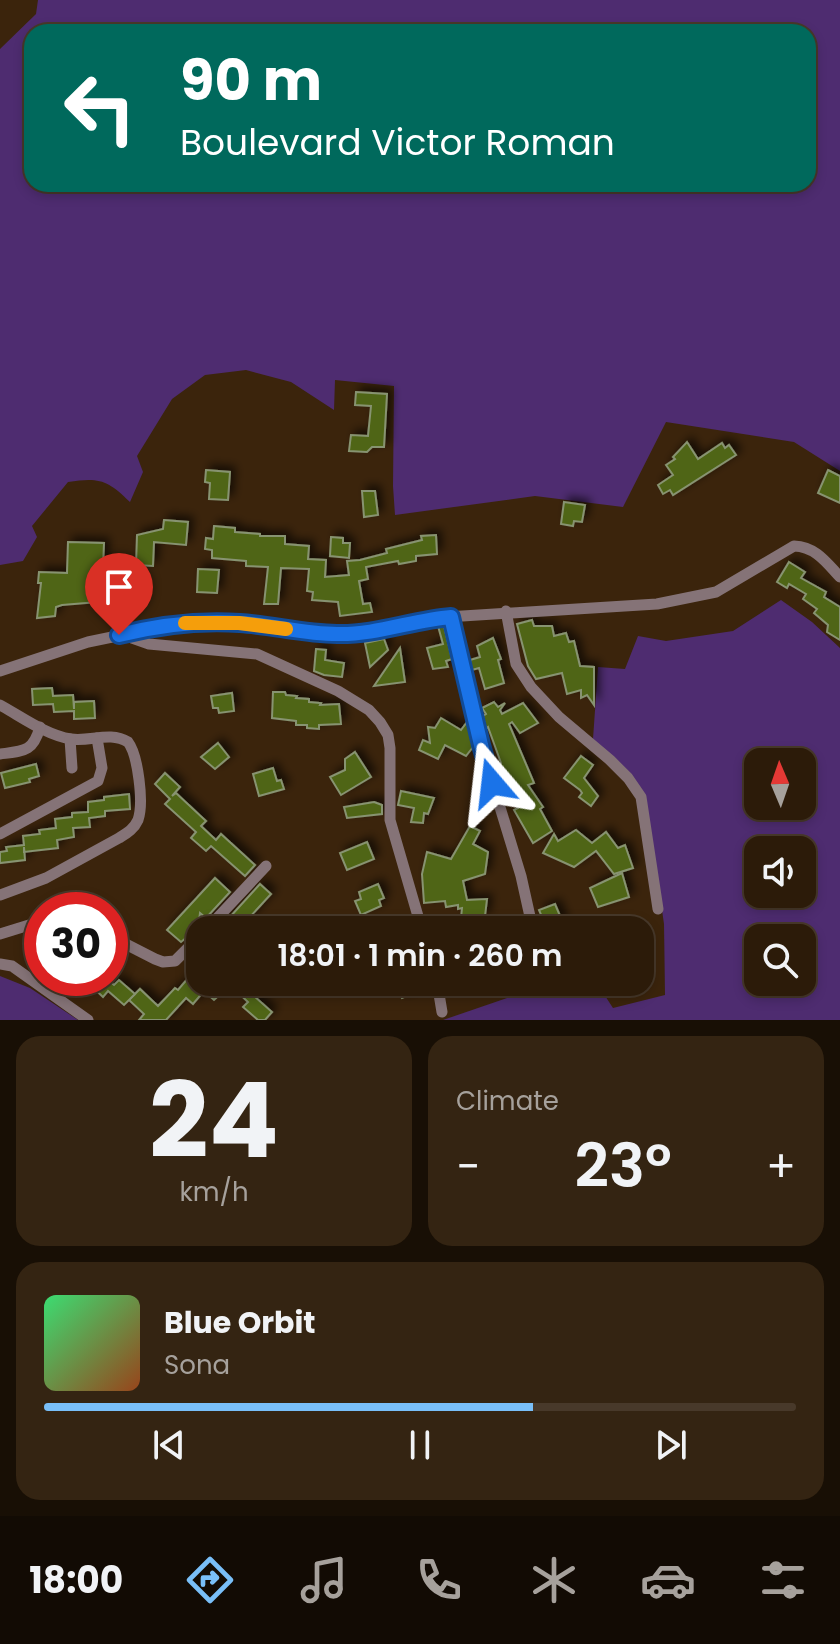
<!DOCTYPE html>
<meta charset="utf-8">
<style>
:root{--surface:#2c1b09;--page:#342412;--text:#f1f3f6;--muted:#a6a19c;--line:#48392a;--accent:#79bff8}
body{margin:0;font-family:Poppins,sans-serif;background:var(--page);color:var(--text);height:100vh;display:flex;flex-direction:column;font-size:30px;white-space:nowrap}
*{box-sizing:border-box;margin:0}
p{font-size:26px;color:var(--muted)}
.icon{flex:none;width:44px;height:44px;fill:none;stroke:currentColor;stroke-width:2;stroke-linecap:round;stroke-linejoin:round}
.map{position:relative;height:1020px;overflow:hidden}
.sheet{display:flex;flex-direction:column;gap:16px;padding:16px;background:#180f05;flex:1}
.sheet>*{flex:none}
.banner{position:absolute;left:24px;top:24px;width:792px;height:168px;border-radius:24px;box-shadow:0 4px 12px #0003,0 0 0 2px var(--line);background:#00695c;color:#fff;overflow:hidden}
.needle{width:52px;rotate:358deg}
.tools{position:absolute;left:744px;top:748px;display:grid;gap:16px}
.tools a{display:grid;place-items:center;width:72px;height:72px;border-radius:16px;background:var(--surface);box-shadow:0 4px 12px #0003,0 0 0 2px var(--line);font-size:40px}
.speed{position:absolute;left:24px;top:892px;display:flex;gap:16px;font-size:40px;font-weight:700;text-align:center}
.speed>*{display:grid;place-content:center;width:104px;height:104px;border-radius:50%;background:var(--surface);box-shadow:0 4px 12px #0003,0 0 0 2px var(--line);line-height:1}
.speed .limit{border:12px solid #d22;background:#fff;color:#111}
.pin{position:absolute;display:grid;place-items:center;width:68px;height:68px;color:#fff;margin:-82px -34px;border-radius:50% 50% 50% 0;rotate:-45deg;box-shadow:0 0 8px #0007}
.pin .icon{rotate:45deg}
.me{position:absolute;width:88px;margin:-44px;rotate:343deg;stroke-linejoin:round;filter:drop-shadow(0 0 6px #0008)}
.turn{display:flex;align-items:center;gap:28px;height:168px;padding:0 24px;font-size:36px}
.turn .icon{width:104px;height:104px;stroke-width:2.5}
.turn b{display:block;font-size:56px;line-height:68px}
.big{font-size:60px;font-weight:600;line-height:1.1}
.sheet .card{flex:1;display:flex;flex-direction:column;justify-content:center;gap:12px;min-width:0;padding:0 28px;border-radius:24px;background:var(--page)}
.sheet .dial{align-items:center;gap:0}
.dial b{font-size:104px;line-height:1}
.song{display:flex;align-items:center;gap:24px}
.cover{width:96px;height:96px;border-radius:12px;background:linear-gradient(135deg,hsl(140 70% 55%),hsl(20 70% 35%))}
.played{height:8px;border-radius:4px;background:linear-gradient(90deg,var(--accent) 65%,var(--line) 65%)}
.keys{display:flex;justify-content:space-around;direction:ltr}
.heat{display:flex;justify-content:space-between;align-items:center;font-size:44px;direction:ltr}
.sheet .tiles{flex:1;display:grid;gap:16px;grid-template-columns:1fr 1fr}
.card:last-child{grid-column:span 2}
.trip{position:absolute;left:186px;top:916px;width:468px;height:80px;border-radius:24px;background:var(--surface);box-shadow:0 4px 12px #0003,0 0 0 2px var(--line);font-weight:600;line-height:80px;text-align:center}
.tabs{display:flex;height:128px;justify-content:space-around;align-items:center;background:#120b04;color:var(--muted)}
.tabs .icon{width:56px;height:56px}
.tabs .active{color:var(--accent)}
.tabs b{font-size:36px;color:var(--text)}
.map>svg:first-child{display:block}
.green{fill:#4e2c70;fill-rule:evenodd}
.building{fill:#4f6514;stroke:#879371;stroke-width:2;filter:url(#shadow)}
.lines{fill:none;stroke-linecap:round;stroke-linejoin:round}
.minor{stroke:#857377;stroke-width:11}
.route-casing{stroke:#114b97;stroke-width:20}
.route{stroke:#1a73e8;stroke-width:14}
.slow{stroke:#f59e0b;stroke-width:14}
</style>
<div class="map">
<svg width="840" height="1020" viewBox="0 0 840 1020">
<defs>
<filter id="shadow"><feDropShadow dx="5" dy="-5" stdDeviation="4" flood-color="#0009"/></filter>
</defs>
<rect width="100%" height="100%" fill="#3b240c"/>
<!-- green -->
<g class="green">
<path d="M 38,0 L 840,0 L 840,471 L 794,442 L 666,422 L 623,507 L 535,496 L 395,515 L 393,486 L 394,386 L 335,380 L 334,410 L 291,382 L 246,370 L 205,375 L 172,399 L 137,456 L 143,472 L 130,502 C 108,480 99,477 68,482 L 32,526 L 37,537 L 23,561 L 0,565 L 0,49 L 36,14 ZM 32,32 L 808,32 L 808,184 L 32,184 Z"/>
<path d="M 781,600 L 812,622 L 840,648 L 840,1020 L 443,1020 L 510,997 L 571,982 L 596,982 L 613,1008 L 665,995 L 664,924 L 646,798 L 593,739 L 598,667 L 625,669 L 638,636 L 666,641 L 733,631 ZM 758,762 L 802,762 L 802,806 L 758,806 ZM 758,850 L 802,850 L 802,894 L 758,894 ZM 758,938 L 802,938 L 802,982 L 758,982 Z"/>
<path d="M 0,976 L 30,988 L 78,1020 L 0,1020 Z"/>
</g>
<!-- building -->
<g class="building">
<path d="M 356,392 L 387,394 L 384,447 L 372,447 L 367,452 L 349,451 L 351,435 L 368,436 L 371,406 L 355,405 Z"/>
<path d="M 687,442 L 698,459 L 722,443 L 725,448 L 729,445 L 736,455 L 673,495 L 670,490 L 663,494 L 658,485 L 673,475 L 666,465 L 675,459 L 673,457 Z"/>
<path d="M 206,470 L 230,472 L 228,500 L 209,499 L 210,483 L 205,482 Z"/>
<path d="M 828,470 L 840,476 L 840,503 L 818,493 Z"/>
<path d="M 362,491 L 375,491 L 378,515 L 364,517 Z"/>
<path d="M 564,502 L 585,505 L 582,522 L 574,521 L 573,526 L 561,524 Z"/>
<path d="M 164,520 L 188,522 L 186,545 L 154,542 L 153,566 L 136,565 L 137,535 L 163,529 Z"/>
<path d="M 214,526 L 235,528 L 235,532 L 260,534 L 260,536 L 285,536 L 285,544 L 309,546 L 308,559 L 326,560 L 325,577 L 349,575 L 347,561 L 360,560 L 387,553 L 386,549 L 422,540 L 421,536 L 436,535 L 437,554 L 416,556 L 416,561 L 399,564 L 398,561 L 366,567 L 368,579 L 359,581 L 363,604 L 370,603 L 372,612 L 340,616 L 338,602 L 312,600 L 313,592 L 307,591 L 309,569 L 281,568 L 278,604 L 264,604 L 268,567 L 246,566 L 246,561 L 212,558 L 212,550 L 205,549 L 206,538 L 213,539 Z"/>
<path d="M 331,537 L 343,538 L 343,543 L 350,543 L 349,558 L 330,556 Z"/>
<path d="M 68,542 L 104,543 L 103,567 L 97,567 L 95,590 L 99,590 L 98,602 L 62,605 L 56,607 L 55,616 L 37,618 L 41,583 L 38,583 L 39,572 L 67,573 Z"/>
<path d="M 789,562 L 805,572 L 801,578 L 826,592 L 824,597 L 840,607 L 840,640 L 827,632 L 828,625 L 814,613 L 817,609 L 803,599 L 806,594 L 789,584 L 787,588 L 777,582 Z"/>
<path d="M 198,569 L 219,570 L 217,593 L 197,592 Z"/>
<path d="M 532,620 L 534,626 L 552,626 L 554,636 L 566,633 L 569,642 L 574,641 L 580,666 L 594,667 L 594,705 L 587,695 L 581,698 L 581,690 L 567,694 L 562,673 L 536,679 L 528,666 L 517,624 Z"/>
<path d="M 438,626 L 444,626 L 452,659 L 446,661 L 448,667 L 433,669 L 427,648 L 443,644 Z"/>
<path d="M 493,638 L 501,659 L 498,660 L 504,683 L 485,689 L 479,668 L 472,670 L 470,660 L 480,657 L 477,646 Z"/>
<path d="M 384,639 L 388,650 L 370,667 L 365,643 Z"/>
<path d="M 400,648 L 405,682 L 374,686 Z"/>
<path d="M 316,649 L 326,650 L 325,660 L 344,663 L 342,677 L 324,675 L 314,671 Z"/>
<path d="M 52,688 L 53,696 L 73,695 L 74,709 L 74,702 L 94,701 L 95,718 L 74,719 L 74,711 L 54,712 L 53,704 L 33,705 L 32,689 Z"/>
<path d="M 273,692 L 285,692 L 286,695 L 297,696 L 296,698 L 309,699 L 309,702 L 321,703 L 320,705 L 339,704 L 341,724 L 319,725 L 319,729 L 307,728 L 307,725 L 296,725 L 296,721 L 272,718 Z"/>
<path d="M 232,693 L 234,711 L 219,713 L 218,708 L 213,708 L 211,696 Z"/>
<path d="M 494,702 L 498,707 L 505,703 L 500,710 L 502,714 L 523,703 L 538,723 L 520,733 L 512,722 L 509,724 L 534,783 L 528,785 L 543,807 L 540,809 L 552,831 L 533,843 L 514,810 L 518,808 L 499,764 L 501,763 L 488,727 L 486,729 L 483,716 L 486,714 L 482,708 Z"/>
<path d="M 441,718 L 461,730 L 467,722 L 473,747 L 466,756 L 445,745 L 438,759 L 419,750 L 423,740 L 430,743 L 428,727 L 435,728 Z"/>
<path d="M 218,743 L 229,757 L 215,769 L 201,757 Z"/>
<path d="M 355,752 L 371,777 L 341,795 L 330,777 L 345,770 L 345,759 Z"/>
<path d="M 581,756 L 593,765 L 584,778 L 598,796 L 591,806 L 579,797 L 582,793 L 580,790 L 564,778 Z"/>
<path d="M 36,764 L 39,776 L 29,779 L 30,782 L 5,788 L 1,773 Z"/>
<path d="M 273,768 L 277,781 L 281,780 L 284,789 L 259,796 L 253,774 Z"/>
<path d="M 165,773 L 180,787 L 172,796 L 176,793 L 206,821 L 201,826 L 216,840 L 221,834 L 255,865 L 245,876 L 211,846 L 206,851 L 191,838 L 196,832 L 165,804 L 170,799 L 155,784 Z"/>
<path d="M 401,791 L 434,798 L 428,814 L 424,813 L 423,823 L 411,822 L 414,808 L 398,805 Z"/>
<path d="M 129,794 L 130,809 L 105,811 L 105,816 L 89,818 L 90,827 L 73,828 L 74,837 L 57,840 L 58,848 L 24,852 L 24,847 L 25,860 L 0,863 L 0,852 L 7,851 L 6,847 L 24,845 L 23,836 L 40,834 L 39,830 L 56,828 L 55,819 L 72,817 L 72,813 L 88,812 L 88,802 L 104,800 L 104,797 Z"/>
<path d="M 374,802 L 382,805 L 382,814 L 347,818 L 344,807 Z"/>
<path d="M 470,826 L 480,831 L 473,844 L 488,852 L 485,874 L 463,881 L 467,900 L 487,899 L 485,916 L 461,918 L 462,908 L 458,909 L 458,905 L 446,907 L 445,901 L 424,903 L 422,874 L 427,852 L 451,859 Z"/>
<path d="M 576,830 L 592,843 L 606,832 L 618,848 L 625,845 L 633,868 L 614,874 L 596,851 L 574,867 L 543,853 L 554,834 L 558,841 Z"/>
<path d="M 367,842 L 374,859 L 347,870 L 340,853 Z"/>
<path d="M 622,873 L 629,897 L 598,907 L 590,888 Z"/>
<path d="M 215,878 L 230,892 L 206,918 L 200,913 L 198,928 L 181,942 L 167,930 Z"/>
<path d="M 260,884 L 271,894 L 238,930 L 218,930 Z"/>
<path d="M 378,884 L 384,898 L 379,900 L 381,906 L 361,915 L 355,901 L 361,899 L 359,892 Z"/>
<path d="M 555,904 L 563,923 L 552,927 L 550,922 L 545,924 L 539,910 Z"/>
<path d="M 189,977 L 203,990 L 211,982 L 250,982 L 259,991 L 254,996 L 272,1012 L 265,1020 L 258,1020 L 243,1007 L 248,1002 L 230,985 L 214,1000 L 204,991 L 193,1004 L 186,998 L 166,1020 L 139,1020 L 144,1014 L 129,1000 L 140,989 L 158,1006 L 175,988 L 178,990 Z"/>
<path d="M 83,978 L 105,978 L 114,985 L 119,980 L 135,994 L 124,1005 L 108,991 L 103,997 Z"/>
<path d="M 390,982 L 429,982 L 429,986 L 402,998 Z"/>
</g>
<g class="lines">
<!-- minor -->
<g class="minor">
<path d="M 506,611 L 516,664 L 531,687 L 559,717 L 610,760 L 628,778 L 641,797 L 658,909"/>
<path d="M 451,617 L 481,745 L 521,876 L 533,930"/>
<path d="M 131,632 L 132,638 L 149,644 L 257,654 L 338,691 L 369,710 L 380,722 L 388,735 L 390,748 L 390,820 L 422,930"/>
<path d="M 0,671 L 88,642 L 180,623 L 239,623 L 333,634 L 358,634 L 431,618 L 657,604 L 716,592 L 794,546 C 816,547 826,562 840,577"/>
<path d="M 0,705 C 22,717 46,735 71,739 C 90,742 110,731 128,742 C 138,755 144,803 138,820 C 134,829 127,833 119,838 L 46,878 L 0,895"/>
<path d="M 70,739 L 72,768"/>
<path d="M 0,754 C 24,751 33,752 40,727"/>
<path d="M 0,834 L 98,781 L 102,768 L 97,738"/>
<path d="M 206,930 L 266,866"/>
<path d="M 0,934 L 42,921"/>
<path d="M 110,936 L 155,959 L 163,962 L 175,961 L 200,936"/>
<path d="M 0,964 L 12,966 L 88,1020"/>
<path d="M 437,982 L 442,1012"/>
<path d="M 553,982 L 554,983"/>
</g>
</g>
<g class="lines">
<!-- route casing -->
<g class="route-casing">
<path id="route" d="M 119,635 C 159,625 198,620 240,623 C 272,625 304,634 337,634 C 376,635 413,620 451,617 L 481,745 L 492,783"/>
</g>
<!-- route -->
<use href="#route" class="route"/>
<!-- slow -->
<path class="slow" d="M 185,623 L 239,623 L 286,629"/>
</g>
</svg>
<div class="tools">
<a><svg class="needle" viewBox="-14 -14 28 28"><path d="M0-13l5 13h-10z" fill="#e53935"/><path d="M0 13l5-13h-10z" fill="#a6a19c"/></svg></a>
<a><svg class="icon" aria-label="sound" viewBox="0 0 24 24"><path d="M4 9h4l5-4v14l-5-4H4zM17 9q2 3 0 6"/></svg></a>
<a><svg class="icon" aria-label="search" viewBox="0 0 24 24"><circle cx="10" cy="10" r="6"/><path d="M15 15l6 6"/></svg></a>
</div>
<div class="speed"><div class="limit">30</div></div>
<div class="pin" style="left:119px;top:635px;background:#d93025"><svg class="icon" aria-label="arrive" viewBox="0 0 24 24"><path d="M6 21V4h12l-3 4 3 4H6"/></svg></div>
<svg class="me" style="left:492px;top:783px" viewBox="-20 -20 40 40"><path d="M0-17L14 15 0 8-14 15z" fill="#1a73e8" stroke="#fff" stroke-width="4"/></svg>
<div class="trip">18:01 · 1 min · 260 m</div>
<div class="banner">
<div class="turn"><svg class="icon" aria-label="left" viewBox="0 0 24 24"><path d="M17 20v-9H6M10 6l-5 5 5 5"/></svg><div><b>90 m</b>Boulevard Victor Roman</div></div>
</div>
</div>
<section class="sheet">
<div class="tiles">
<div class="card dial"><b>24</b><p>km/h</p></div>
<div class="card"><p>Climate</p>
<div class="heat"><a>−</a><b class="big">23°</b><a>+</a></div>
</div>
<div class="card">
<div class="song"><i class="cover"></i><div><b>Blue Orbit</b><p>Sona</p></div></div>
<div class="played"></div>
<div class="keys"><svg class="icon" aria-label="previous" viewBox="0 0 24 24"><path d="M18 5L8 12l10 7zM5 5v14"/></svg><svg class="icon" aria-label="pause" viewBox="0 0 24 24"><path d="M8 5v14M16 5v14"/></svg><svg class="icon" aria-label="next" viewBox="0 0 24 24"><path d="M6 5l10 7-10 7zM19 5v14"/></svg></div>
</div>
</div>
</section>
<nav class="tabs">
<b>18:00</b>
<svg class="icon active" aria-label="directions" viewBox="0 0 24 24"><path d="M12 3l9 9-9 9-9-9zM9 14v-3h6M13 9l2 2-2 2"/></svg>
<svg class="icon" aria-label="music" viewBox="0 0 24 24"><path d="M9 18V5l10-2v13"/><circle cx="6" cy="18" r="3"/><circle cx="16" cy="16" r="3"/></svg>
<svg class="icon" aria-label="phone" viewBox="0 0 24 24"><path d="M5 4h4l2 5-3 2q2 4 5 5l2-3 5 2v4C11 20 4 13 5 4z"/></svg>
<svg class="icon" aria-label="climate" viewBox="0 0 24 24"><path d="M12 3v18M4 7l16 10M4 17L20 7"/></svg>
<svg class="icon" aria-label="car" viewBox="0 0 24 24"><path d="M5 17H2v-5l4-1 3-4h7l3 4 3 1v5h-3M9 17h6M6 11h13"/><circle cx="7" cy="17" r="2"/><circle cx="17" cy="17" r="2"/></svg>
<svg class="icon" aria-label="filters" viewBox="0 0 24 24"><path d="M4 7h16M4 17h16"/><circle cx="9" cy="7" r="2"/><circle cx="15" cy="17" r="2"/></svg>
</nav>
